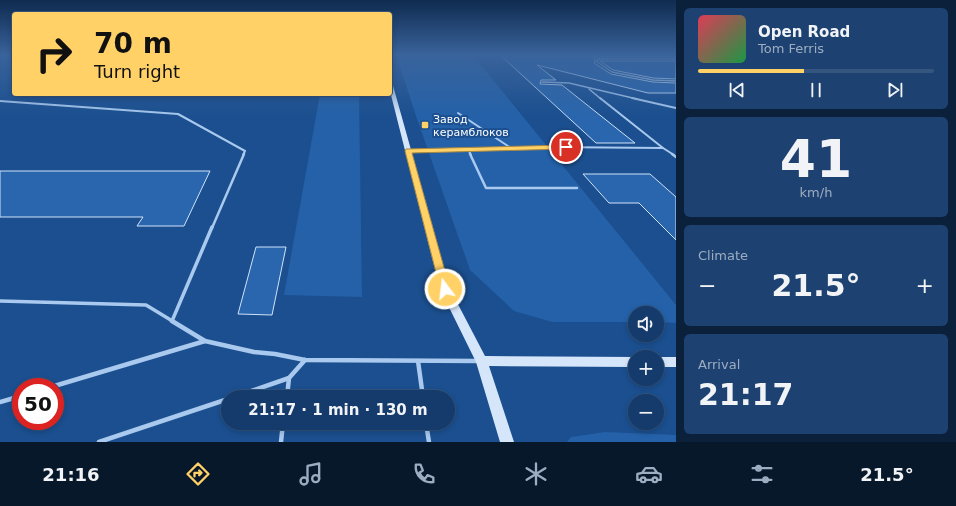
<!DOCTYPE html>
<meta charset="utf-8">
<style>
:root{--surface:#143b6b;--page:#1d4271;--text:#f1f3f6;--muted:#9dadc1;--line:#33557e;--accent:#ffd166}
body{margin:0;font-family:"DejaVu Sans",sans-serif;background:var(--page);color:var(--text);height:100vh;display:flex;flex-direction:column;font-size:15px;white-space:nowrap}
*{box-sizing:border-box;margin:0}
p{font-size:13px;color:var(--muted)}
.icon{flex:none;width:22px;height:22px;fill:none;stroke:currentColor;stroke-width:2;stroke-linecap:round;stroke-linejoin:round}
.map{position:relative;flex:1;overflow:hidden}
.details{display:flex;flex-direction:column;gap:8px;padding:8px;background:#0b203b;width:280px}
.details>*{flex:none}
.top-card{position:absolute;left:12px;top:12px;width:380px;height:84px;border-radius:4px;box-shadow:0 2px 6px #0003,0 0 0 1px var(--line);background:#ffd166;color:#111;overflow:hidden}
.tools{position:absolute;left:628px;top:306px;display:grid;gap:8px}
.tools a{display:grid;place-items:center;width:36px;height:36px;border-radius:50%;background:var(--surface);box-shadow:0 2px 6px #0003,0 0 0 1px var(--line);font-size:20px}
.speed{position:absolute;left:12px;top:378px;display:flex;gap:8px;font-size:20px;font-weight:700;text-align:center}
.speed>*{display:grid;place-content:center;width:52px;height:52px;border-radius:50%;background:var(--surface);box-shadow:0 2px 6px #0003,0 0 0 1px var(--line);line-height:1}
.speed .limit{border:6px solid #d22;background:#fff;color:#111}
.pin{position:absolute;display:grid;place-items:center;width:34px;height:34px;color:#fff;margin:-17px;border:2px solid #fff;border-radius:50%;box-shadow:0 1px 4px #0007}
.me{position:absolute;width:44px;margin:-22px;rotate:345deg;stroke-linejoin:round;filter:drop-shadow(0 0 3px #0008)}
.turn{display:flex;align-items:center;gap:14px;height:84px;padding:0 16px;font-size:18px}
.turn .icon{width:52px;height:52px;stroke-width:2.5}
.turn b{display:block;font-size:28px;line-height:34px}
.big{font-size:30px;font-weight:700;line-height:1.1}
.details .widget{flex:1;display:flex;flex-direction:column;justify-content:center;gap:6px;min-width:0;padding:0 14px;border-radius:6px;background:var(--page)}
.details .dial{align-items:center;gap:0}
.dial b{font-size:52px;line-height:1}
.song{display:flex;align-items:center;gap:12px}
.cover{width:48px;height:48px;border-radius:6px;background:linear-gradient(135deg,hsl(350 70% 55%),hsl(140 70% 35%))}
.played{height:4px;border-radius:2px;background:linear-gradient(90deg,var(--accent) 45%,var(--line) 45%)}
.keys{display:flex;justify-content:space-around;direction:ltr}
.heat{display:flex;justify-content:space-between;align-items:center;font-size:22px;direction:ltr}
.trip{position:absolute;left:221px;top:390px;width:234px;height:40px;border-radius:20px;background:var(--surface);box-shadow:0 2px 6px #0003,0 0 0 1px var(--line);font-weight:700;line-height:40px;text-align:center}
.tab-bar{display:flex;height:64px;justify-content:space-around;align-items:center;background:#08182b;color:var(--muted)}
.tab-bar .icon{width:28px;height:28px}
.tab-bar .active{color:var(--accent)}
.tab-bar b{font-size:18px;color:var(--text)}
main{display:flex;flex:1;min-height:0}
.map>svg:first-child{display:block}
.green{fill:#2461a8}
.building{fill:#2a66ad;stroke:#cfe3fa}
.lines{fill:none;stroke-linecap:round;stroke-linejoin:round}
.service-far4{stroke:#a9c9ee;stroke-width:1.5}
.service-far3{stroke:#a9c9ee;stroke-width:2}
.service-far2{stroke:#a9c9ee;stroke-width:2.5}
.service-far1{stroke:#a9c9ee;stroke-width:3.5}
.service{stroke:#a9c9ee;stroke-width:4.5}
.secondary{fill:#d6e6fa;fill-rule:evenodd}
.route{fill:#ffd166;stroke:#a68842}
.poi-dot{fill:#ffd166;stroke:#1b4f8f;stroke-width:1.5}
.labels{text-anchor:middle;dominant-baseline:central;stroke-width:4;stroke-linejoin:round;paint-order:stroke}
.far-poi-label{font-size:11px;fill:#fff;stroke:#1b4f8f;text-anchor:start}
</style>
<main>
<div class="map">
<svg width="676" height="442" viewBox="0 0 676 442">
<rect width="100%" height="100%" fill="#1b4f8f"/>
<!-- green -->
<g class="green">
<path d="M 396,54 L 472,54 L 676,305 L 676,323 L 657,322 L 657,313 L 635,313 L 635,322 L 552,322 L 514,311 L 470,270 L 417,119 Z"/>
<path d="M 320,94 L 359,94 L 362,297 L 284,295 Z"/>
<path d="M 605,432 L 676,435 L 676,442 L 567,442 L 571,437 Z"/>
</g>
<!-- building -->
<g class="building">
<path d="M 499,54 L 590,54 L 595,59 L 594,63 L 611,74 L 653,82 L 676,83 L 676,93 L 648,93 L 537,65 L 556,80 L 541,80 L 540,84 L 562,85 L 635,143 L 596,143 Z"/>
<path d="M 597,54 L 676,54 L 676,57 L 601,57 Z"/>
<path d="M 600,61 L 676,61 L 676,79 L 653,78 L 613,70 Z"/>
<path d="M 0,171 L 210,171 L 184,226 L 137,226 L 143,217 L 0,217 Z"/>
<path d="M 583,174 L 650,174 L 676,197 L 676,240 L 639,203 L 609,203 Z"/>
<path d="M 256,247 L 286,247 L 272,315 L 238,314 Z"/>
</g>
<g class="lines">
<!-- service-far4 -->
<g class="service-far4">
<path d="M 592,54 L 600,59 L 676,59"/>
<path d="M 600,59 L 596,61 L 612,72 L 653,80 L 676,81"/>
<path d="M 542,82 L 569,83 L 637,99"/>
<path d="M 589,89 L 601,99"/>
</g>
<!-- service-far3 -->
<g class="service-far3">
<path d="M 600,98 L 663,148"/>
<path d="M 632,98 L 676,108"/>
<path d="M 0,101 L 178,114 L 245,151 L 243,155"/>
<path d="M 458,113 L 511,148"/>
<path d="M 468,149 L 471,155"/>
<path d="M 408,151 L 544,147 L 663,148 L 674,155"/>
</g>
<!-- service-far2 -->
<g class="service-far2">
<path d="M 470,154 L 486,188 L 577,188"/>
<path d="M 672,154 L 676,157"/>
<path d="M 212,228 L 244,154"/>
</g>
<!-- service-far1 -->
<g class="service-far1">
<path d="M 0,301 L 146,305 L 174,322"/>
<path d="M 172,321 L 212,227"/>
</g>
<!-- service -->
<g class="service">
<path d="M 172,321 L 205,341 L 254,352 L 275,354 L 305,360 L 478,361"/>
<path d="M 418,361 L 423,397"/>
<path d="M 51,387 L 205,341"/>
<path d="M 234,397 L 289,378 L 305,360"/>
<path d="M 287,397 L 289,378"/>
<path d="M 0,402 L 21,396"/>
<path d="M 426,423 L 429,442"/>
<path d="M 99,442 L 228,399"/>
<path d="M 281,442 L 283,423"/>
</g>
<!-- secondary -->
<g class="secondary">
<path d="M 390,81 L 392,82 L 450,289 L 485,356 L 636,357 L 635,367 L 489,366 L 514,442 L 500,442 L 476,362 L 440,289 L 390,91 Z"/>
<path d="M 656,357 L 676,357 L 676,367 L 657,367 Z"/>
</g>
</g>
<!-- sky -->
<linearGradient id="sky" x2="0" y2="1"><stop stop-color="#0f2b4f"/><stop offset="0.47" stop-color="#39639b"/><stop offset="1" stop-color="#39639b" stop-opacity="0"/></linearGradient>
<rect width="676" height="116" fill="url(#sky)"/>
<!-- route -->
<path class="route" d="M 566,145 L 568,146 L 568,149 L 412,153 L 450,289 L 449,292 L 445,293 L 441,292 L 405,151 L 406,149 Z"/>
<!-- markers -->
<rect class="poi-dot" x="421" y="121" width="8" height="8" rx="2"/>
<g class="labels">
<!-- far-poi labels -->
<g class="far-poi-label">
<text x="433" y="119">Завод<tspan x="433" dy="13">керамблоков</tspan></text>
</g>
</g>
</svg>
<div class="tools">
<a><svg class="icon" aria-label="sound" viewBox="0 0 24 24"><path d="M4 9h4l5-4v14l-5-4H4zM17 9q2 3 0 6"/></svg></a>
<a>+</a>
<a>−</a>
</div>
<div class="speed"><div class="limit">50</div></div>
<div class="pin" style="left:566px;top:147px;background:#d93025"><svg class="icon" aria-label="arrive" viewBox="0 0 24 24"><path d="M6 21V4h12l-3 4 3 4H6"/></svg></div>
<svg class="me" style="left:445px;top:289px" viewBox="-20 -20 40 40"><circle r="17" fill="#ffd166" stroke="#fff" stroke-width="3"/><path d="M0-11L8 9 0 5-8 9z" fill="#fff"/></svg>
<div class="trip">21:17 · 1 min · 130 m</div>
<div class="top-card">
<div class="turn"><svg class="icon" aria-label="right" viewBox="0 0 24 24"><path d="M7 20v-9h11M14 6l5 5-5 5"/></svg><div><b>70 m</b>Turn right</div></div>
</div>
</div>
<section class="details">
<div class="widget">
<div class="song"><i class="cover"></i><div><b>Open Road</b><p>Tom Ferris</p></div></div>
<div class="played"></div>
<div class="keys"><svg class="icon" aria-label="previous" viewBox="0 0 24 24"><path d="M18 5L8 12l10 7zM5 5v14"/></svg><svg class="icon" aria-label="pause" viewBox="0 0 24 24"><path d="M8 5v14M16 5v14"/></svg><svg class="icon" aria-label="next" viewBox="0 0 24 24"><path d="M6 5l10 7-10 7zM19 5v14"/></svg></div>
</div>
<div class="widget dial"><b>41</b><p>km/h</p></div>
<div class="widget"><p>Climate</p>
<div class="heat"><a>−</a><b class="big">21.5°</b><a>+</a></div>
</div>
<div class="widget"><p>Arrival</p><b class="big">21:17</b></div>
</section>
</main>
<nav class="tab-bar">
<b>21:16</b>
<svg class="icon active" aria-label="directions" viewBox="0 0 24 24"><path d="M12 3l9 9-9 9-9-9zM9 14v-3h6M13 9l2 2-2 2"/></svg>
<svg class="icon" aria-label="music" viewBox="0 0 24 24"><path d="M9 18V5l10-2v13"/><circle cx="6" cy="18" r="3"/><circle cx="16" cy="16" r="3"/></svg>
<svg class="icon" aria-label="phone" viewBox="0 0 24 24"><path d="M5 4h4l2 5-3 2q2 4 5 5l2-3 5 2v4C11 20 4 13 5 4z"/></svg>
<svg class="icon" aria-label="climate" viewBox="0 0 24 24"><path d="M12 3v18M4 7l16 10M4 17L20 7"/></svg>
<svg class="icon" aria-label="car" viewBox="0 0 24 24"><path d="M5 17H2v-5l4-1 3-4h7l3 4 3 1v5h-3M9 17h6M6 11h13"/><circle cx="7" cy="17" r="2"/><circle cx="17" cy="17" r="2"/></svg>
<svg class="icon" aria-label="filters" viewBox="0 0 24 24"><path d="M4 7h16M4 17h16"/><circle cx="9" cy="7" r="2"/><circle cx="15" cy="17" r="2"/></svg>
<b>21.5°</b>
</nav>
